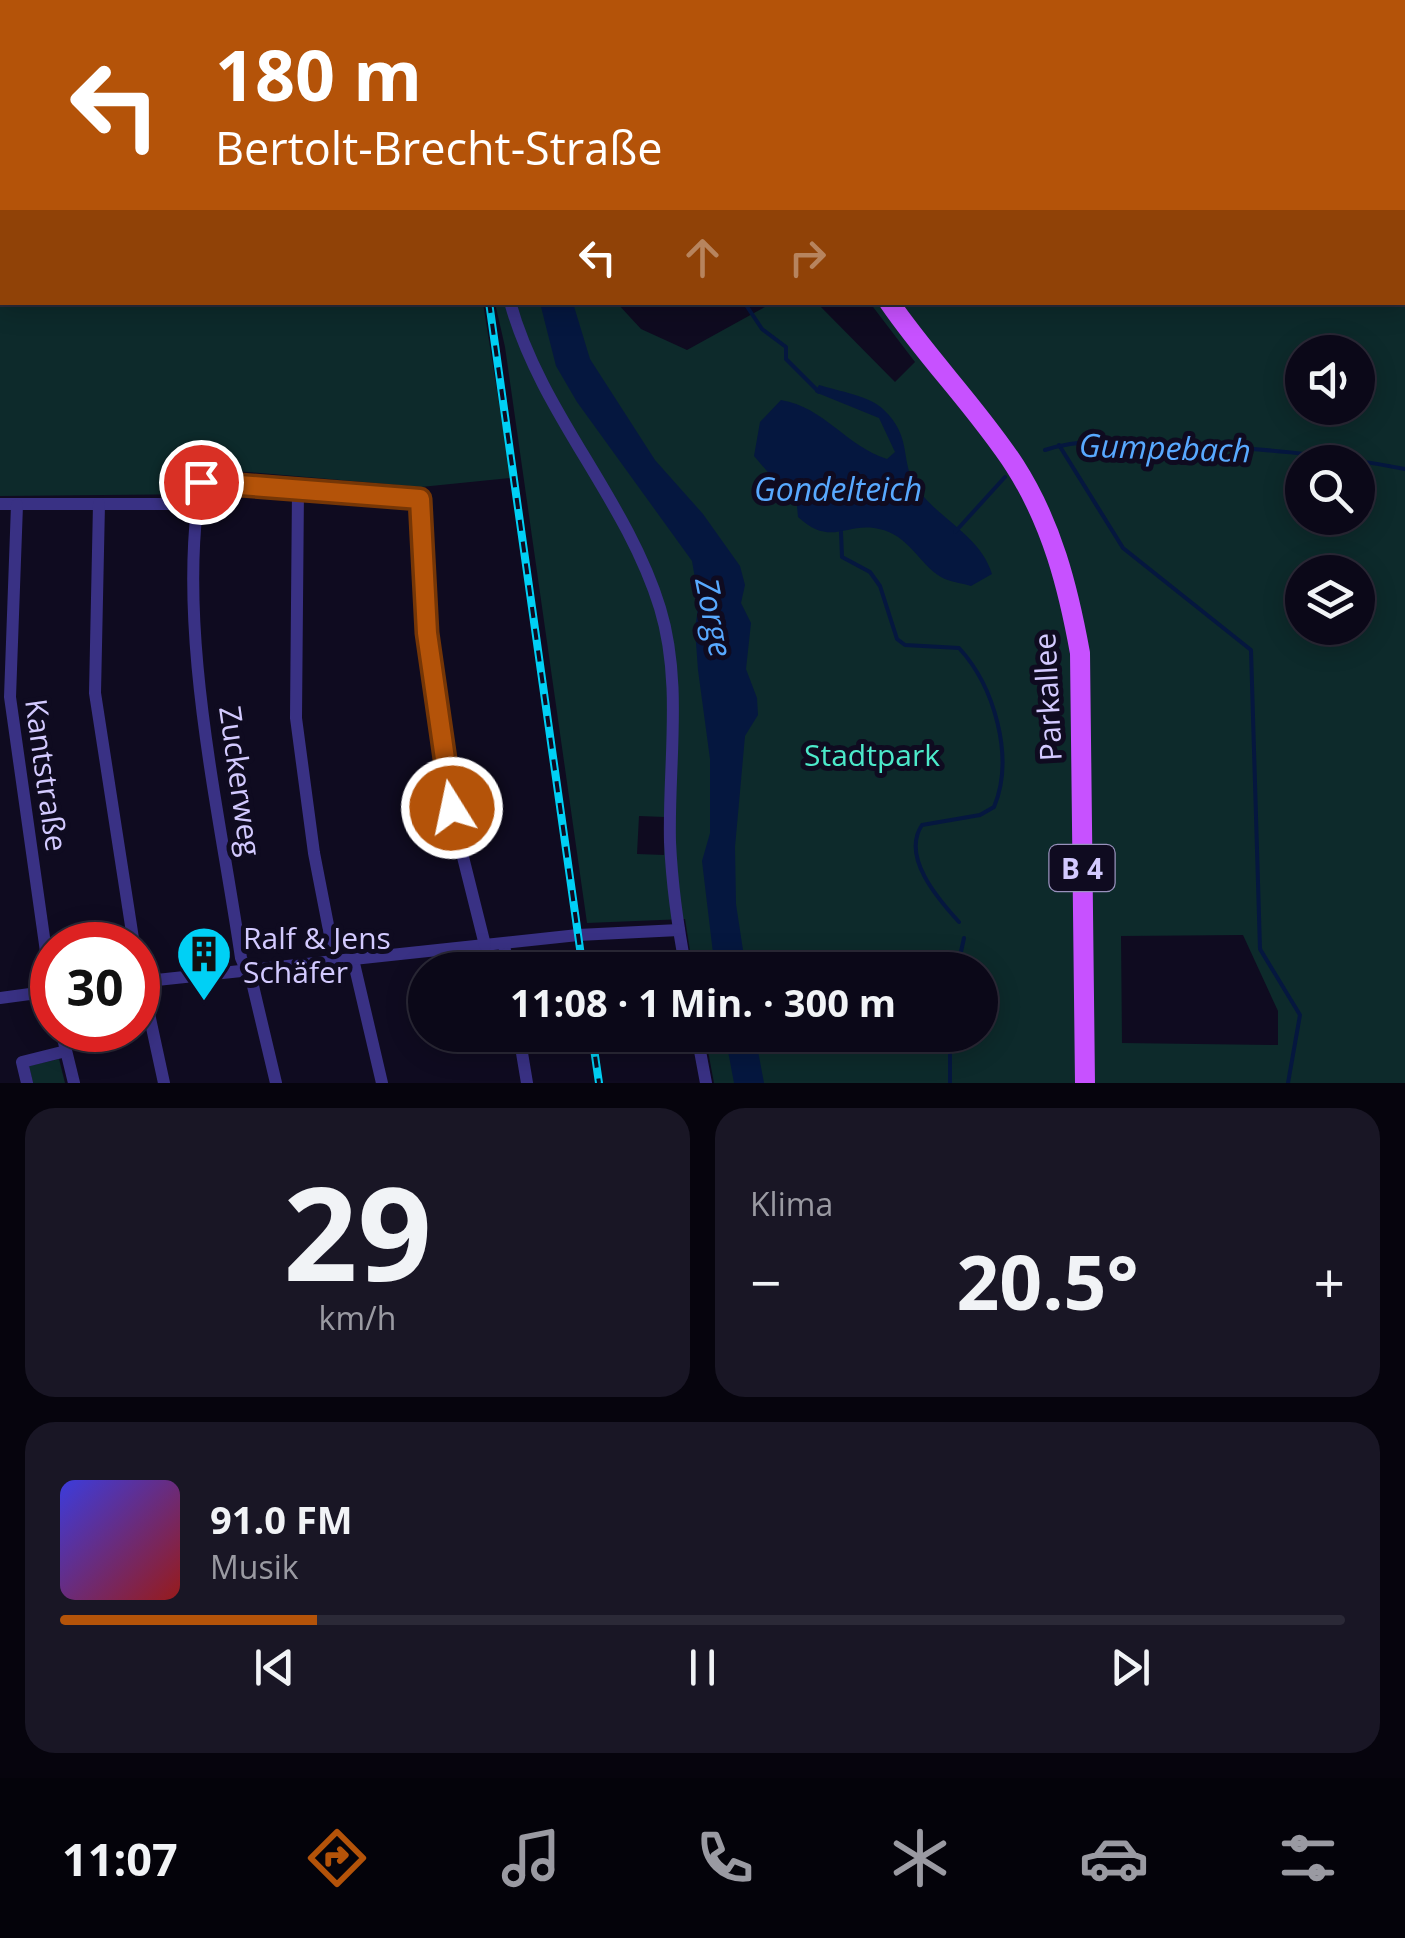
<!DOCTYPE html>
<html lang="de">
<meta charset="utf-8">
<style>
:root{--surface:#0b0818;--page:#191625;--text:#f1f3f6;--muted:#9a9aa2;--line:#2b2937;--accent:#b45309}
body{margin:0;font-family:"Open Sans",sans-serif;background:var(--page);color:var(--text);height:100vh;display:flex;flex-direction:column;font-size:38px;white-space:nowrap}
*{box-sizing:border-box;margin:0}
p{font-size:32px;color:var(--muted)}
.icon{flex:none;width:55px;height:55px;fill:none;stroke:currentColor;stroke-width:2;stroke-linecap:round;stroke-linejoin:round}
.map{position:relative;height:1083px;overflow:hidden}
.details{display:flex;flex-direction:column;gap:25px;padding:25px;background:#06040d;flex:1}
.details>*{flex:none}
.banner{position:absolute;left:0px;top:0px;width:1405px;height:305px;box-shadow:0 5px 25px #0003,0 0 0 2px var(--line);background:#b45309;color:#fff;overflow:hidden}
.fabs{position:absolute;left:1285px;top:335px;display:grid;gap:20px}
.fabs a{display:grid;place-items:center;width:90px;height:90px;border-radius:50%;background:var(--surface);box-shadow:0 5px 25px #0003,0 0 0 2px var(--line);font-size:50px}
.speed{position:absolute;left:30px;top:922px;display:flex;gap:20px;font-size:50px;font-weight:700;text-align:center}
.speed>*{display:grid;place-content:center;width:130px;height:130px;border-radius:50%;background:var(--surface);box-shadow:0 5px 25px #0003,0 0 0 2px var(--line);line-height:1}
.speed .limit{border:15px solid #d22;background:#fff;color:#111}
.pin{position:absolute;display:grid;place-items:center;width:85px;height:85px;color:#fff;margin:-42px;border:5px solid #fff;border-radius:50%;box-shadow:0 2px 10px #0007}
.me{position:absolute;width:110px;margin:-55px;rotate:350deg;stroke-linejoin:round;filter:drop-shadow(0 0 8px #0008)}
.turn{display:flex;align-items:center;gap:35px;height:210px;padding:0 50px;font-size:45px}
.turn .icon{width:130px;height:130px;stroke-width:2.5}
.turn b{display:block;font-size:70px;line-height:85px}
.lanes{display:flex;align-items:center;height:95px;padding:0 50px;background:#0003;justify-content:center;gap:50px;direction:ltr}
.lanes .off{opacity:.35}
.big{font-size:75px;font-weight:700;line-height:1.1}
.details .card{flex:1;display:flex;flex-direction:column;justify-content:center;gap:15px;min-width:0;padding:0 35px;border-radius:30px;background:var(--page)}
.details .dial{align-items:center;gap:0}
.dial b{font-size:130px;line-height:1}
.song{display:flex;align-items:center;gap:30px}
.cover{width:120px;height:120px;border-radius:15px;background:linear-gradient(135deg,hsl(240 70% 55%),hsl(0 70% 35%))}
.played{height:10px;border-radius:5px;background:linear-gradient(90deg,var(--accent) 20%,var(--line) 20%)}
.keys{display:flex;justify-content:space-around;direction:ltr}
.heat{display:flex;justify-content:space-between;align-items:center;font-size:55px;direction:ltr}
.details .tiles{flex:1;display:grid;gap:25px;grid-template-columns:1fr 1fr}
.card:last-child{grid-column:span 2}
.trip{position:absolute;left:408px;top:952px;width:590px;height:100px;border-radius:50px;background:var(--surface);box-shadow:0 5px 25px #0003,0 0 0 2px var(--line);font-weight:700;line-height:100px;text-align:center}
.tab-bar{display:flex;height:160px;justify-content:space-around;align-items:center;background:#04030a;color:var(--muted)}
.tab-bar .icon{width:70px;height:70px}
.tab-bar .selected{color:var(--accent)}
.tab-bar b{font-size:45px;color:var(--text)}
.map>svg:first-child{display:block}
.green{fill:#0d2a2b;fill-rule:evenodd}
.water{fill:#05173f}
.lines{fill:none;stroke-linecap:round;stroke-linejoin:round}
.stream{stroke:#05173f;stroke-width:4}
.street{stroke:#393184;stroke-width:12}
.primary{stroke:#c751ff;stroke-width:20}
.rail-casing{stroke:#00d0f5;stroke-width:8}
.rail{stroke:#0f0b20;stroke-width:4;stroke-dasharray:11;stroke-linecap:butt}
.route-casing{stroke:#753606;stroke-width:25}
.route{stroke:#b45309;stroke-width:18}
.labels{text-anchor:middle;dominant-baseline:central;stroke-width:10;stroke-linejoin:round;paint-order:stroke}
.shield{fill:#0f0b20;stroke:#9891bc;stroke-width:2.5}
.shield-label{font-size:28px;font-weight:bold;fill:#d3caff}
.street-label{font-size:30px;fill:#d3caff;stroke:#0f0b20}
.park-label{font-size:30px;fill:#4ce9ca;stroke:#0f0b20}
.poi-label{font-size:30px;fill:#d3caff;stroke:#0f0b20;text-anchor:start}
.water-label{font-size:32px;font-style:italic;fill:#58a9ff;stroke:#0f0b20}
</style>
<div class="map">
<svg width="1405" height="1083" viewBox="0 0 1405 1083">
<rect width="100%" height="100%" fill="#0f0b20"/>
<!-- green -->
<g class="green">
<path d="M 0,0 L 362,0 L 2,2 L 2,302 L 483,303 L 511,478 L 421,487 L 213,469 L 209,494 L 0,496 Z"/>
<path d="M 947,0 L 1157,2 L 940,2 Z"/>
<path d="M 1373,0 L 1405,0 L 1405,1083 L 714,1083 L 705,1035 L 980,1035 L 980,970 L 693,970 L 685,919 L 587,923 L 505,347 L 495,303 L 617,303 L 641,329 L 687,350 L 772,303 L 817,303 L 895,382 L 915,362 L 870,303 L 1402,302 L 1402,2 ZM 1302,352 L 1358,352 L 1358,408 L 1302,408 ZM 1302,462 L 1358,462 L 1358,518 L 1302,518 ZM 1302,572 L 1358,572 L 1358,628 L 1302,628 ZM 639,816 L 665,817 L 664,855 L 637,854 ZM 1243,935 L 1278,1011 L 1278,1045 L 1122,1043 L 1121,936 Z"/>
<path d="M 59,1059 L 65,1083 L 33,1083 L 29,1066 Z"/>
</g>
<!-- water -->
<g class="water">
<path d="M 540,303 L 573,303 L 590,359 L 655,460 L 703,514 L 740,566 L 745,585 L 741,603 L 751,623 L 746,669 L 757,698 L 758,715 L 745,736 L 735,847 L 736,904 L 746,970 L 715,970 L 702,861 L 710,833 L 710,759 L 698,670 L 695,629 L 699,601 L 692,561 L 577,402 L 556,366 Z"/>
<path d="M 819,385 C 838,391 871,396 884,410 C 911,436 901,457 913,481 C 931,516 980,533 992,574 L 971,586 C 962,583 949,582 941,577 C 918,563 909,535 879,529 C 846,521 832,548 798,517 L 797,506 L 754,456 L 760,422 L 781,400 C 824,407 846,446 887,459 L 895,452 L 879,418 L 815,392 Z"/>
<path d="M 725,1035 L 755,1035 L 764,1083 L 734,1083 Z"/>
</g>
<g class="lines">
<!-- stream -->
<g class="stream">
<path d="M 699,0 L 700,2"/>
<path d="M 873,2 L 878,0"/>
<path d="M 744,302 L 762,329 L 786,347 L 786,359 L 819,392"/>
<path d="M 1059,445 L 1123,548 L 1251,650 L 1260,949 L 1300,1015 L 1288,1083"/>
<path d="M 1045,450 C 1087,436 1132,442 1175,444 C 1252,448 1329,454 1405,469"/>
<path d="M 841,532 L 842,557 L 870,572 L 880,586 L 897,639 L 905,645 L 959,648 C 994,686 1015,757 994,807 L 980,815 L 922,825 C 901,856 937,898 959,922"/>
<path d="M 955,532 L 1005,477"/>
<path d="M 957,970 L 964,938"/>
<path d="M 950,1035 L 950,1083"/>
</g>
<!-- street -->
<g class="street">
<path d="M 405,0 L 406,2"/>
<path d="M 616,0 L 617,2"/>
<path d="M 1304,0 L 1324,2"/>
<path d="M 900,2 L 905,0"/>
<path d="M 1361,2 L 1361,0"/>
<path d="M 1402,105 L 1405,109"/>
<path d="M 510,302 C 541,414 626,498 660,608 C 683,683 668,765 670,842 C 672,885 678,928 686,970"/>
<path d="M 298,489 L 296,718 L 314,853 L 335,961"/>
<path d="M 0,504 L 197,504"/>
<path d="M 99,504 L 95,693 L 134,945"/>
<path d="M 17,505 L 10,697 L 52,994"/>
<path d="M 504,944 L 508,970"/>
<path d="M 353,959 L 382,1083"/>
<path d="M 138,963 L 164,1083"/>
<path d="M 138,982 L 578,935 L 679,930"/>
<path d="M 0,998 L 52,991"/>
<path d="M 61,1030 L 74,1083"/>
<path d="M 519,1035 L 527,1083"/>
<path d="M 697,1035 L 706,1083"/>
<path d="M 27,1083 L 22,1062 L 66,1051"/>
<path d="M 276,1083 L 253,986 L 241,958 C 220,812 175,626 201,481 L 420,499 L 435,706 L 458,837 L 485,945"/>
</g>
<!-- primary -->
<g class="primary">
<path d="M 762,0 L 762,2"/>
<path d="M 889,302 C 928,359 978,409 1015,466 C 1052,524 1068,587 1080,653 L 1085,1083"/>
</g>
<!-- rail casing -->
<g class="rail-casing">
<g id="rail">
<path d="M 369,0 L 370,2"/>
<path d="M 489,302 L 583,970"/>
<path d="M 592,1035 L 599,1083"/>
</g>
</g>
<!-- rail -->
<use href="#rail" class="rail"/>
</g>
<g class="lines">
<!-- route casing -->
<g class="route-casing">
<path id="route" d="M 201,482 L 420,499 L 427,633 L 452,808"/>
</g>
<!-- route -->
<use href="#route" class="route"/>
</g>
<!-- icons -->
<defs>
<g id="building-pin" transform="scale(2.875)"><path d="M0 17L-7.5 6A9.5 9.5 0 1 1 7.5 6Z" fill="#00d0f5" stroke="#0f0b20"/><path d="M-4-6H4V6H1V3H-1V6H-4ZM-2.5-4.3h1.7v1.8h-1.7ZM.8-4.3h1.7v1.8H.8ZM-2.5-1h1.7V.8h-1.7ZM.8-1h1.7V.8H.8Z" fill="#111"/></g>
</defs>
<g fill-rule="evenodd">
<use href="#building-pin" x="204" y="954"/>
</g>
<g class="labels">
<!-- shield labels -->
<rect class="shield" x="1049.5" y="845" width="65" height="46" rx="8"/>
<g class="shield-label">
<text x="1082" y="868">B 4</text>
</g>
<!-- street labels -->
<g class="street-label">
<text transform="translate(1047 697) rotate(-93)">Parkallee</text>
<text transform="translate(47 775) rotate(82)">Kantstraße</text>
<text transform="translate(241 781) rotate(82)">Zuckerweg</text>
</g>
<!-- park labels -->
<g class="park-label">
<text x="872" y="754">Stadtpark</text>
</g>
<!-- poi labels -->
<g class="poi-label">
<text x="243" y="937">Ralf &amp; Jens<tspan x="243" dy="34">Schäfer</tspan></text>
</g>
<!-- water labels -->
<g class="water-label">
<text transform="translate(1165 447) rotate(2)">Gumpebach</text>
<text x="838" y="488">Gondelteich</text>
<text transform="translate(715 617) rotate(79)">Zorge</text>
</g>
</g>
</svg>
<div class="fabs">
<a><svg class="icon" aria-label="sound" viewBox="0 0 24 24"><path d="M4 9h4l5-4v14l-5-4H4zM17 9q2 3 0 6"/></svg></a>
<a><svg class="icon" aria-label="search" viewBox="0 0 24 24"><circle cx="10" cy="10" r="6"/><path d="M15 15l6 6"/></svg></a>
<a><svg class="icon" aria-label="layers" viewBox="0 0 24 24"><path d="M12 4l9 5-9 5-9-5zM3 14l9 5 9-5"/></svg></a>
</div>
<div class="speed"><div class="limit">30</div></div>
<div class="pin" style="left:201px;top:482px;background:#d93025"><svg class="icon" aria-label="arrive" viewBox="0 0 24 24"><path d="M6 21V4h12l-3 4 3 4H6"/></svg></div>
<svg class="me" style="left:452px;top:808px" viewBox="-20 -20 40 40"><circle r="17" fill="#b45309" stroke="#fff" stroke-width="3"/><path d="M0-11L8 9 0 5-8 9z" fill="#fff"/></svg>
<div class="trip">11:08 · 1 Min. · 300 m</div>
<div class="banner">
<div class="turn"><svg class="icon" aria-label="left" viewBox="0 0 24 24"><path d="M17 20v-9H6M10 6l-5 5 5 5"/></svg><div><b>180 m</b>Bertolt-Brecht-Straße</div></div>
<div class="lanes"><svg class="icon" aria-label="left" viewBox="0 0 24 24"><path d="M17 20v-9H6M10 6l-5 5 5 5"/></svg><svg class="icon off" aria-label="ahead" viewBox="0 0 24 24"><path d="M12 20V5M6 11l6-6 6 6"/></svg><svg class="icon off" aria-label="right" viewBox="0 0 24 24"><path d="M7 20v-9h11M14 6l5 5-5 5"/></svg></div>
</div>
</div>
<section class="details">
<div class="tiles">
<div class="card dial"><b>29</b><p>km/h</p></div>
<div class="card"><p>Klima</p>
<div class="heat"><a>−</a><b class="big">20.5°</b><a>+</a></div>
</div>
<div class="card">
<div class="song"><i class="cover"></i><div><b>91.0 FM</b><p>Musik</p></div></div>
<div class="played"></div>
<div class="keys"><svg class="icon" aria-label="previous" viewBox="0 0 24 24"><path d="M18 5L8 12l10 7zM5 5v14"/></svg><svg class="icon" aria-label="pause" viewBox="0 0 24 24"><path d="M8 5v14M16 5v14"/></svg><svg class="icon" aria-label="next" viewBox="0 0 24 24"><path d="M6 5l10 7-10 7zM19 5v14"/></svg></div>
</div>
</div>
</section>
<nav class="tab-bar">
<b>11:07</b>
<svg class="icon selected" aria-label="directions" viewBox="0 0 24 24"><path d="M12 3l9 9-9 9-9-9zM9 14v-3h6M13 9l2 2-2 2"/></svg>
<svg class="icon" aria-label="music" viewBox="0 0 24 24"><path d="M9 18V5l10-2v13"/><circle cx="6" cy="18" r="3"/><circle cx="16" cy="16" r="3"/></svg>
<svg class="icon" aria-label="phone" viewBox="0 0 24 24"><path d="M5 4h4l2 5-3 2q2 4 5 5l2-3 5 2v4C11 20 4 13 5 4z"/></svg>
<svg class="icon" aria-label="climate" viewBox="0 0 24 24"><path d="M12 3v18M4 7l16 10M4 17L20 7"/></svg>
<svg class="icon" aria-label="car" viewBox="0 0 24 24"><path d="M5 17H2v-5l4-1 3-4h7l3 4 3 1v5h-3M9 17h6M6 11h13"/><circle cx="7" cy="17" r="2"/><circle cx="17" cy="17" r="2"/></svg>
<svg class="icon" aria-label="filters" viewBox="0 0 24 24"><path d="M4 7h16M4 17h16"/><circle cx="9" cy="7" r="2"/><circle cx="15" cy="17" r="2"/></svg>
</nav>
